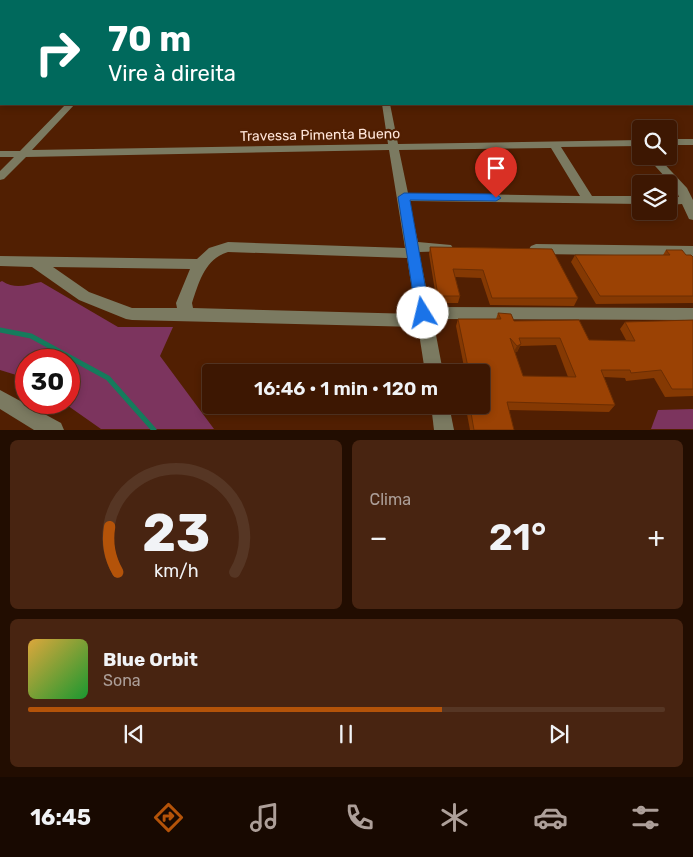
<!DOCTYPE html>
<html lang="pt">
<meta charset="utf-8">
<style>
:root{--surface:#3d1702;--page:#482411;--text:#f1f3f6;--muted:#ad9f99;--line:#563624;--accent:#b45309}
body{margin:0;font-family:Rubik,sans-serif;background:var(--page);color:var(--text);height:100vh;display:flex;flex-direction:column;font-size:19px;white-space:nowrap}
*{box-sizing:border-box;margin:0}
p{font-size:16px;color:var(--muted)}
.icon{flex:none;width:28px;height:28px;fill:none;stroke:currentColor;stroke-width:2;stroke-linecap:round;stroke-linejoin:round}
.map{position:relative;height:430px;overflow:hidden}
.drawer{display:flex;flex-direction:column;gap:10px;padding:10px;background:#220d01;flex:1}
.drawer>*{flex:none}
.top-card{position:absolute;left:0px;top:0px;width:694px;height:105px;box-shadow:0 2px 8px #0003,0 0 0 1px var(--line);background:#00695c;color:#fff;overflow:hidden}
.buttons{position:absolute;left:632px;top:120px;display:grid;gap:10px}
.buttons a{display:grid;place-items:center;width:45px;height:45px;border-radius:5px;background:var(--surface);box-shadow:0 2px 8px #0003,0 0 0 1px var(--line);font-size:25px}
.speed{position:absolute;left:15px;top:349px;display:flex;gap:10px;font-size:25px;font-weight:700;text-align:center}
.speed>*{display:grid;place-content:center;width:65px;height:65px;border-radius:50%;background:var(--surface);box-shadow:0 2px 8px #0003,0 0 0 1px var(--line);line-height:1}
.speed .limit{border:8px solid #d22;background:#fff;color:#111}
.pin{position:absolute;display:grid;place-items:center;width:42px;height:42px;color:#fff;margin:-51px -21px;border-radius:50% 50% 50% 0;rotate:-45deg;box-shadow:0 0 5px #0007}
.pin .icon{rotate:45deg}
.me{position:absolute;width:55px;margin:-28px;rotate:351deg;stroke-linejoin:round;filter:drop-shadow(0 0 4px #0008)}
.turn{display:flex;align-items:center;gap:18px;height:105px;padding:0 25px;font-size:22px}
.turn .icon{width:65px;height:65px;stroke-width:2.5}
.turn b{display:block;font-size:35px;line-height:42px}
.big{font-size:38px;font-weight:600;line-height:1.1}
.drawer .widget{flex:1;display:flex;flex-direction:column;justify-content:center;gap:8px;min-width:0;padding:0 18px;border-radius:8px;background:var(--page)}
.drawer .dial{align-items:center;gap:0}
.dial svg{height:130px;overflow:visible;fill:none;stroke:var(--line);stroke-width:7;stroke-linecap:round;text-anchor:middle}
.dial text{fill:var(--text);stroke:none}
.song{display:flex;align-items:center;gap:15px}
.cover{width:60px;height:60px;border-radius:8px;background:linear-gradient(135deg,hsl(40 70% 55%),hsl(130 70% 35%))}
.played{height:5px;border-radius:2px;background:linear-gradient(90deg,var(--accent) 65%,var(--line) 65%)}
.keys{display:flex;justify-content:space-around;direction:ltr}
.heat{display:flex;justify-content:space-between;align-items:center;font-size:28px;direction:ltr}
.drawer .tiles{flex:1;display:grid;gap:10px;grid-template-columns:1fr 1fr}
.widget:last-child{grid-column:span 2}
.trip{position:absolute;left:202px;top:364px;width:288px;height:50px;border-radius:5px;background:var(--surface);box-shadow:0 2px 8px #0003,0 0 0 1px var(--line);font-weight:600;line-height:50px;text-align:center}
.tab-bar{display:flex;height:80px;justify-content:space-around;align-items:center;background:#180901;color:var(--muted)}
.tab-bar .icon{width:35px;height:35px}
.tab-bar .current{color:var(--accent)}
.tab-bar b{font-size:22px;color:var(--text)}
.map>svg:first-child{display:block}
.green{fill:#7c345e}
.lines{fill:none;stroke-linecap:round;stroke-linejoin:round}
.stream{stroke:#157b5c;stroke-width:5}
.minor{fill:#7b7a61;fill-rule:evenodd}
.major{fill:#c6c48f;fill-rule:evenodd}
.wall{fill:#853903;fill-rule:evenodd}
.shaded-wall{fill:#6c2e03}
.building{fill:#9b4204;stroke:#6c2e03;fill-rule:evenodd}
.route{fill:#1a73e8;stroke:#114b97}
.labels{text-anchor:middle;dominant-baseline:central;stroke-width:4.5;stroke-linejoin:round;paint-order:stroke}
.street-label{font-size:14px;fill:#ffe5d9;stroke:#511f02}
</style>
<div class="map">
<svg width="693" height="430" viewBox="0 0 693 430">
<rect width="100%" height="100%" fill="#511f02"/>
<!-- green -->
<g class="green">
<path d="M 2,281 C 16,290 26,285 41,282 L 118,327 L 173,327 L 160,356 L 214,429 L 101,429 L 64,403 L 69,402 L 69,360 L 26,360 L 26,378 L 0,370 L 0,282 Z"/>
<path d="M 693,409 L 693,429 L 651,429 L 658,410 Z"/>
</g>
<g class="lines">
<!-- stream -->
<path class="stream" d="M 0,330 L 31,336 L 108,378 L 154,430"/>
<!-- minor -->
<g class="minor">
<rect x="361" y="0" width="6" height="1"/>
<path d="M 555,0 L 561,0 L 562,1 L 556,1 Z"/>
<rect x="692" y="83" width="1" height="4"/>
<rect x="692" y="91" width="1" height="6"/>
<path d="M 66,104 L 75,104 L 32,150 L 388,144 L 382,104 L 390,104 L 398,144 L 641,140 L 641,146 L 561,147 L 592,196 L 641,196 L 641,204 L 409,201 L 418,242 L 451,245 L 453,248 L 451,251 L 419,252 L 430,307 L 693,308 L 693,320 L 433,319 L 443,372 L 425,372 L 418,327 L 132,320 L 126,319 L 79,300 L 32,267 L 0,266 L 0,256 L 197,259 L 209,248 L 228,242 L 405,248 L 389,150 L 26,157 L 4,179 L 0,180 L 0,171 L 14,157 L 0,157 L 0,151 L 20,151 ZM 551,148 L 580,196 L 408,193 L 399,150 ZM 228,252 L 407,258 L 416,314 L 193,308 L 192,303 C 199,282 205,259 228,252 ZM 53,267 L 190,269 L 176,303 L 177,308 L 132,308 L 89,292 Z"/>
<rect x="669" y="139" width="24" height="6"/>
<path d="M 646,156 L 657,156 L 687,188 L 693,200 L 693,220 L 689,219 L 682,204 L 669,205 L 669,197 L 679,197 L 676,189 Z"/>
<path d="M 536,244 L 693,246 L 693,256 L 536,254 L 531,252 L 529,249 L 531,246 Z"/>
<path d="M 0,390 L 61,423 L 64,430 L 34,430 L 0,409 Z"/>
<path d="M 431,405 L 449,405 L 454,430 L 434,430 Z"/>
</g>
<!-- major -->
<g class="major">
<rect x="692" y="23" width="1" height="4"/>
<rect x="0" y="31" width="1" height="4"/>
</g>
</g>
<!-- wall -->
<g class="wall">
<path d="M 430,247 L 578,298 L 574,306 L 490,305 L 481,278 L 455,277 L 460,296 L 458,303 L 437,303 L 429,254 Z"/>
<path d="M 666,250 L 693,257 L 693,303 L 596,304 L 571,262 L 575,255 L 663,255 Z"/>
<path d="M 498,313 L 514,321 L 589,340 L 626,340 L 620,329 L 625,322 L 693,320 L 693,396 L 665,397 L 654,378 L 626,381 L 625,378 L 604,377 L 615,405 L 609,412 L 509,410 L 514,430 L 470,430 L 467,414 L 470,407 L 472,407 L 472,405 L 481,405 L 481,372 L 465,372 L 456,326 L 458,319 L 496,319 ZM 556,345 L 568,377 L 523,376 L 515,352 L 517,352 L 520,346 Z"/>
</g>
<!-- shaded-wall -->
<path class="shaded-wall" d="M 521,344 L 517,352 L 513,353 L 517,346 Z"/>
<!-- building -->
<g class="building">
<path d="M 430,247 L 552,249 L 578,298 L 492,298 L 483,270 L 453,269 L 460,296 L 438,296 Z"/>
<path d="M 666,250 L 682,250 L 686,255 L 691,255 L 693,257 L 693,296 L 600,296 L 575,255 L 670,255 Z"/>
<path d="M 498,313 L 511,314 L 514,321 L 579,320 L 589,340 L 635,341 L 625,322 L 693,320 L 693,389 L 672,389 L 661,370 L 631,373 L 630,370 L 601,370 L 615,405 L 507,402 L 514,430 L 474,430 L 470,407 L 477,407 L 476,405 L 481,405 L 481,372 L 469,372 L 458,319 L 501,319 ZM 510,338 L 517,346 L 521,344 L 519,338 L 560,338 L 576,377 L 523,376 Z"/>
</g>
<!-- route -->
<path class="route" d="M 404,193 L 496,194 L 501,198 L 496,201 L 410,200 L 430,313 L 428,317 L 423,319 L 418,317 L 416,313 L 398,197 Z"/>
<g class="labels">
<!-- street labels -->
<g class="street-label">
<text transform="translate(320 135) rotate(-1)">Travessa Pimenta Bueno</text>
</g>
</g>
</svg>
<div class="buttons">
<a><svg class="icon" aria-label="search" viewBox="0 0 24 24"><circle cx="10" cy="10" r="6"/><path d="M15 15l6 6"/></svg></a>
<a><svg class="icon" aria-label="layers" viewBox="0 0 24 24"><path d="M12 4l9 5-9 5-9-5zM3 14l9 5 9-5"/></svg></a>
</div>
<div class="speed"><div class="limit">30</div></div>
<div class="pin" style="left:496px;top:198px;background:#d93025"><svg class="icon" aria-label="arrive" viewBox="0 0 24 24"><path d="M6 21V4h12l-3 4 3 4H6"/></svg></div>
<svg class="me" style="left:423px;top:313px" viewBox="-20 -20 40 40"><circle r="19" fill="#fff"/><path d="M0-13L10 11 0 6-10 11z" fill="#1a73e8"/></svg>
<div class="trip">16:46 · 1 min · 120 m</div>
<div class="top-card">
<div class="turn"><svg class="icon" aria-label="right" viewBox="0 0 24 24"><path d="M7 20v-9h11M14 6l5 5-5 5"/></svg><div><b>70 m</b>Vire à direita</div></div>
</div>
</div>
<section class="drawer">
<div class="tiles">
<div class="widget dial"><svg viewBox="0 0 100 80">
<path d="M14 69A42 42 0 1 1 86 69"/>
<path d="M14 69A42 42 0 0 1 9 41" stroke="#b45309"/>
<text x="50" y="56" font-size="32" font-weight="700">23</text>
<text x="50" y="72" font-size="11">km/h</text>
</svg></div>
<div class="widget"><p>Clima</p>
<div class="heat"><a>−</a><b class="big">21°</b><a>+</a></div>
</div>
<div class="widget">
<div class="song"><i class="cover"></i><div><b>Blue Orbit</b><p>Sona</p></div></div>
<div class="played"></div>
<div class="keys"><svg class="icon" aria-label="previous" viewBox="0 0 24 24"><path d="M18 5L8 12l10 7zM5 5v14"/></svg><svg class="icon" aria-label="pause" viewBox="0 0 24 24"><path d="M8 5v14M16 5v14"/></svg><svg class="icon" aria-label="next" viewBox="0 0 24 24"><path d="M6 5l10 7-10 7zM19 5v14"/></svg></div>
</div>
</div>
</section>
<nav class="tab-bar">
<b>16:45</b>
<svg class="icon current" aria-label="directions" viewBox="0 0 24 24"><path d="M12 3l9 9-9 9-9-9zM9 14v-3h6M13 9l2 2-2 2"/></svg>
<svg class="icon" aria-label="music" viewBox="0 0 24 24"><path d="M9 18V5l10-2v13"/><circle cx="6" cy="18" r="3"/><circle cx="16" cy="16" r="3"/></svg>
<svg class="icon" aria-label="phone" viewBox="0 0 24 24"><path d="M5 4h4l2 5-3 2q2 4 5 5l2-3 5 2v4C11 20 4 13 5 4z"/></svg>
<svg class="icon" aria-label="climate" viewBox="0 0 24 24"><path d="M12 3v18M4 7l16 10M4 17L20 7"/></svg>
<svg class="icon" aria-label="car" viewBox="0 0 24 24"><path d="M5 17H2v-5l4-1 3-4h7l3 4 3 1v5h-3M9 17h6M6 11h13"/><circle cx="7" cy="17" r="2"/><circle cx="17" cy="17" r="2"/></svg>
<svg class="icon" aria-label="filters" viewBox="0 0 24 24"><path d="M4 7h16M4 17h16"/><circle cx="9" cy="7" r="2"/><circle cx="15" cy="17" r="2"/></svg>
</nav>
